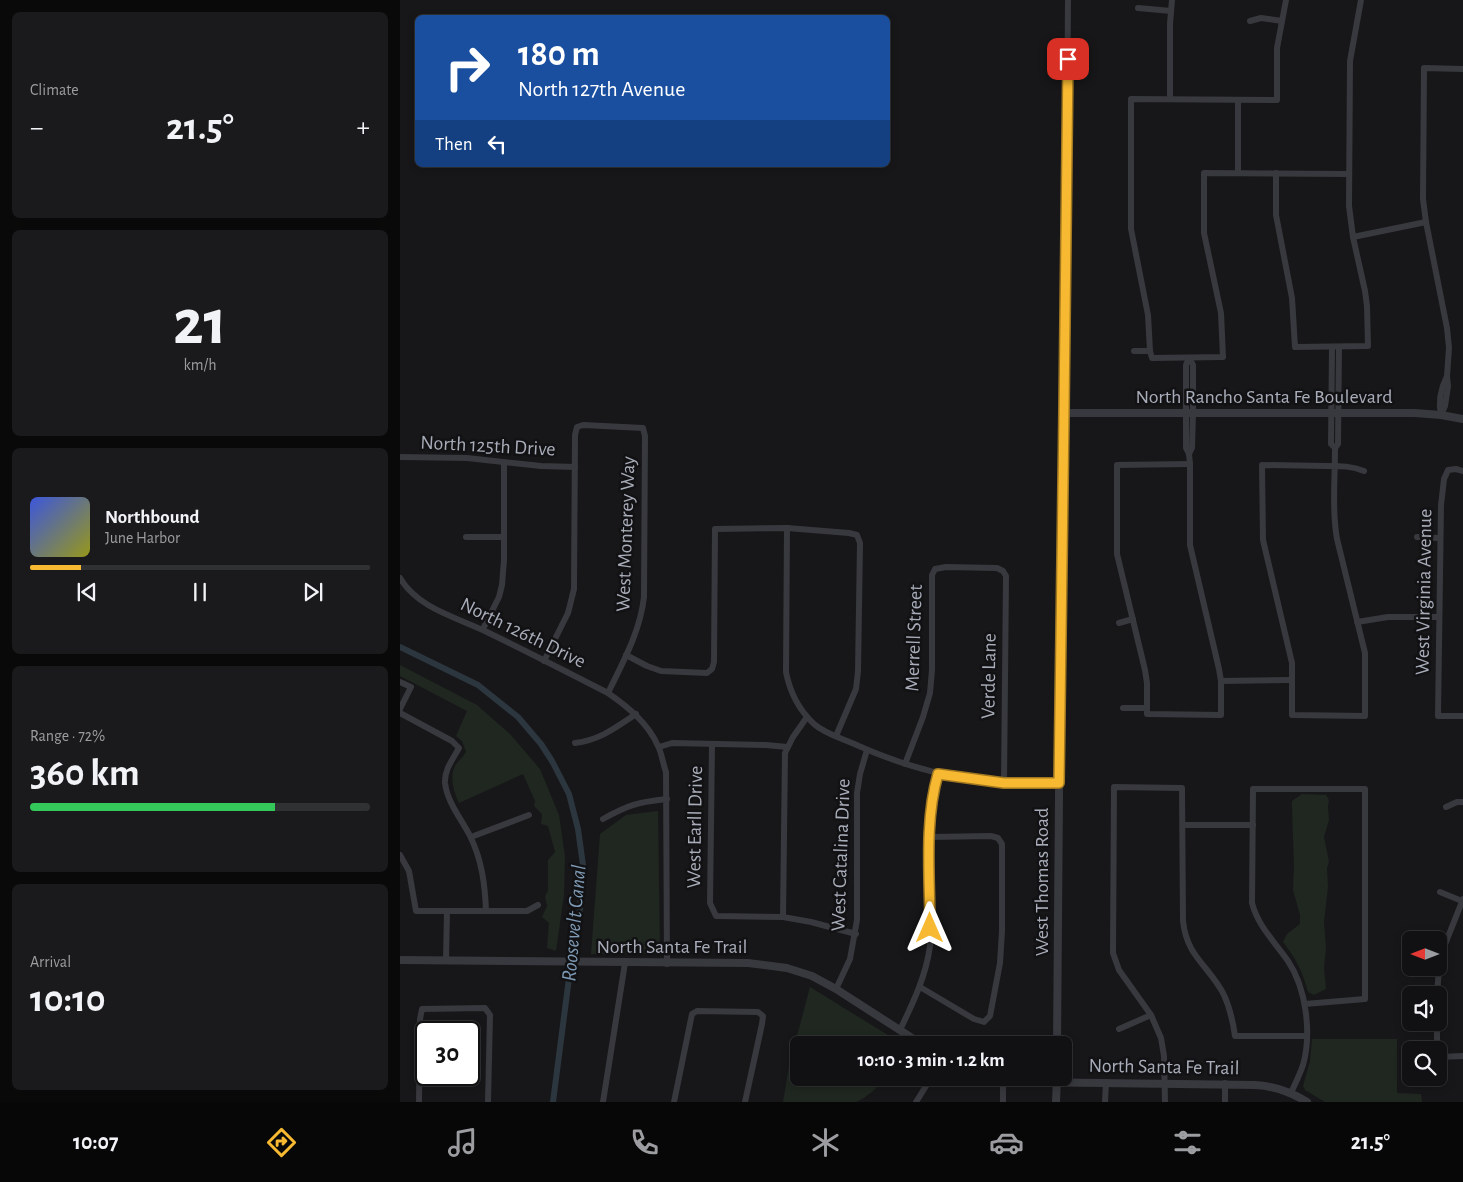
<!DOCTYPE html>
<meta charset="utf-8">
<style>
:root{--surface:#111113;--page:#1a1a1c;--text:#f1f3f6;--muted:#9c9da0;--line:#303133;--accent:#f7b931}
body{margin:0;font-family:"Alegreya Sans",sans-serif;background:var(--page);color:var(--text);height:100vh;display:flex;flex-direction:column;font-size:19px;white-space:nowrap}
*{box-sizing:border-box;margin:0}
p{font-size:16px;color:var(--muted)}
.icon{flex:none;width:28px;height:28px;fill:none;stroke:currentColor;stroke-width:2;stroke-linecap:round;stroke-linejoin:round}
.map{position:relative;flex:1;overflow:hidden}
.sheet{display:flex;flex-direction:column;gap:12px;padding:12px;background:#09090a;width:400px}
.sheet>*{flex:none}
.guide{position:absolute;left:15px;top:15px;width:475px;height:152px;border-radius:8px;box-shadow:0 2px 8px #0003,0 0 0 1px var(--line);background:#1a4fa0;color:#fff;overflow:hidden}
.needle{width:32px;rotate:270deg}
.tools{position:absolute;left:1002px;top:931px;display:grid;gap:10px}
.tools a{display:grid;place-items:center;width:45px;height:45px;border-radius:8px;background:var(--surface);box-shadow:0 2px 8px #0003,0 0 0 1px var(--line);font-size:25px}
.speed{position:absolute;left:15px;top:1021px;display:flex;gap:10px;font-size:25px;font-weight:700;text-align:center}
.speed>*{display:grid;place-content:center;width:65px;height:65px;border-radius:50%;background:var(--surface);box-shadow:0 2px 8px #0003,0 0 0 1px var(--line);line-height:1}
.speed .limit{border:2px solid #111;border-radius:8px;background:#fff;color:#111}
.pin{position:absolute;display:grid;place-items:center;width:42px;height:42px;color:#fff;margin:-21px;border-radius:10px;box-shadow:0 2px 8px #0006}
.me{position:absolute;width:55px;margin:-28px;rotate:0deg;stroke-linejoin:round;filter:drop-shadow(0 0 4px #0008)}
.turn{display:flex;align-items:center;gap:18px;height:105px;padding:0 20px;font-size:22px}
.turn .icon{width:65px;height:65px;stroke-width:2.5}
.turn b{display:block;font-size:35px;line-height:42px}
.then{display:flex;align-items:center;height:48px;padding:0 20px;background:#0003;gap:10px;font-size:19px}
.big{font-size:38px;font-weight:700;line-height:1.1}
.sheet .card{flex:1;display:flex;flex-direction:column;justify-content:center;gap:8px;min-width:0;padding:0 18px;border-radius:8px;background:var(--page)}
.sheet .dial{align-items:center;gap:0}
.dial b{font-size:65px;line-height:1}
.song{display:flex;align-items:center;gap:15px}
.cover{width:60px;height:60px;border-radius:8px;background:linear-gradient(135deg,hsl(230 70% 55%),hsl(60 70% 35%))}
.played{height:5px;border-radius:2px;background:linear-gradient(90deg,var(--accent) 15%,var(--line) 15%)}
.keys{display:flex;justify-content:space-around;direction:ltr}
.heat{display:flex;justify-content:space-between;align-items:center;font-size:28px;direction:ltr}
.charge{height:8px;border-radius:4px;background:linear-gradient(90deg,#34c759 72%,var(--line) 0)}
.trip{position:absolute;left:390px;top:1036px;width:282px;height:50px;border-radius:8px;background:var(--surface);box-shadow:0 2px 8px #0003,0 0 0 1px var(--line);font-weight:700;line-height:50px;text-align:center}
.tabs{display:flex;height:80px;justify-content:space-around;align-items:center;background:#070708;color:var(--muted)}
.tabs .icon{width:35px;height:35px}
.tabs .on{color:var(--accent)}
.tabs b{font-size:22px;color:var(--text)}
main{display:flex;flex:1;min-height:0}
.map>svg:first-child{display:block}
.green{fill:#1f2720}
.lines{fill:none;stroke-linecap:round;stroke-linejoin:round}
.canal{stroke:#2c363e;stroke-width:6}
.minor{stroke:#38393e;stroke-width:6}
.tertiary{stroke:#38393e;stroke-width:8}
.route-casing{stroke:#a17820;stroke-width:12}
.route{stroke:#f7b931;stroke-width:9}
.labels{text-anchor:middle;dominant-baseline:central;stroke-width:5;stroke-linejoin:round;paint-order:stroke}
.street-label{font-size:20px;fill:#a9adb9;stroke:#121214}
.water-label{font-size:21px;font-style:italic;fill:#7f9ab5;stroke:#121214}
</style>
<main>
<section class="sheet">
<div class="card"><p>Climate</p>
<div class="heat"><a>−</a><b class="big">21.5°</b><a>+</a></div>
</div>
<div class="card dial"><b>21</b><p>km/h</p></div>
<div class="card">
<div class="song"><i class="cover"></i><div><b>Northbound</b><p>June Harbor</p></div></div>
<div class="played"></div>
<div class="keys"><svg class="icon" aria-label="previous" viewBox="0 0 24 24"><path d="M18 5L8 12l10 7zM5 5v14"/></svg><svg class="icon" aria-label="pause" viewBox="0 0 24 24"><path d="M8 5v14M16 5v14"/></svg><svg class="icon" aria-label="next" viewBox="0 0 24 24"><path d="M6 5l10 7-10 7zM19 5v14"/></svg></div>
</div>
<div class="card"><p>Range · 72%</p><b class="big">360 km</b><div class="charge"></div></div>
<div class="card"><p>Arrival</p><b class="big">10:10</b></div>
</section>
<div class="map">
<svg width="1063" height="1102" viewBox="0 0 1063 1102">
<rect width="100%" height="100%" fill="#171719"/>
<!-- green -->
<g class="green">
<path d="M 0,665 L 77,705 L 110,734 L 140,769 L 159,815 L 165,856 L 164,895 L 156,951 L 147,948 L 149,923 L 142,917 L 147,906 L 145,896 L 148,891 L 148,860 L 155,852 L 148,826 L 141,824 L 142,814 L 134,806 L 135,801 L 123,774 L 59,803 C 54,793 50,779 54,768 C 56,763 63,757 66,752 L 62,741 L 56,736 L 67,711 L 0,676 Z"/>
<path d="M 902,794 L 926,795 L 929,800 L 928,806 L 929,820 L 924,837 L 929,862 L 927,868 L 928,887 L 924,922 L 926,949 L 924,968 L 926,989 L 914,995 L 908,992 C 903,973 896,958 883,942 L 887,934 L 900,924 L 900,915 L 893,890 L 894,866 L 892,808 L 892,801 Z"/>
<path d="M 258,811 L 260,954 L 191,954 L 200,834 L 226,815 Z"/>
<path d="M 410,987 L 504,1045 L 399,1045 L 399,1078 L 484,1078 C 477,1089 467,1097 456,1102 L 383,1102 L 389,1066 Z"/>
<path d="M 912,1039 L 997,1039 L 997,1093 L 1021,1094 L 1022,1102 L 925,1102 L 905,1090 L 903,1086 L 910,1061 Z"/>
</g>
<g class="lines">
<!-- canal -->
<path class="canal" d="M 0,647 L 78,685 L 118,717 L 141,744 L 152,761 L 169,794 L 178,829 L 183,865 L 180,909 L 173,947 L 153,1102"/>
<!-- minor -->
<g class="minor">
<path d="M 738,8 L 771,11"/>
<path d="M 850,21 L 861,18 L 882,21"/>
<path d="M 770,99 L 770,24 L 772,0"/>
<path d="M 838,173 L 838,100"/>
<path d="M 876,173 L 876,215 L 892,298 L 895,347 L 968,346 L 967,306 L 965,291 L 953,237 L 949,206 L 950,61 L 961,0"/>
<path d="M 953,237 L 1026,222"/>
<path d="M 932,347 L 931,444 L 935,448"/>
<path d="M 939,347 L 938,444 L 935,448 C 935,478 932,510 937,539 L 965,653 L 965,716 L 892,715 L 892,663 L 863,540 L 862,465 L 927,466 C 941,466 952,466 964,471"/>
<path d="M 734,351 L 750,351 L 752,358 L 823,357 L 821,313 L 804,233 L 804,173 L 948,174"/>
<path d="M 750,351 L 748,315 L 731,229 L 731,99 L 877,100 L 877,48 L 886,0"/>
<path d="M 665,413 L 668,0"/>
<path d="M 1041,415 L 1045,406 L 1048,386 L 1047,376 L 1049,348 L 1047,328 L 1026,222 L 1023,199 L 1024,68 L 1063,69"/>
<path d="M 1041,415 C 1038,401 1041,388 1047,376"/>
<path d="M 789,454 L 792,448 L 793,413 L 793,365 L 789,358"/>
<path d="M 0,457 L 67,458 L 141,466 L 175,467"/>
<path d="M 1063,471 L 1056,469 L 1048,470 L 1044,479 L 1041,505 L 1038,716 L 1063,716"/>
<path d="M 387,528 L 386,672 C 390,693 398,709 414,724 C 424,733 440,738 452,743 C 500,765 552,780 606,783 C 624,784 641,783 659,783"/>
<path d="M 66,537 L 104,537"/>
<path d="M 1017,537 L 1039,538"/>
<path d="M 0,578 C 19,610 60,618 91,634 C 130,653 169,673 208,693 C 228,707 248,723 258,746 C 262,754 263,764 266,772 L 267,964"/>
<path d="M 957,622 L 988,617 L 1039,617"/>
<path d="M 719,623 L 733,619"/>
<path d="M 83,629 L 99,597 L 102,585 L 104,560 L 104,462"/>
<path d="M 226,655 L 247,666 L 261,671 L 307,673 L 312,669 L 314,662 L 315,529 L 387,528 L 449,533 L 457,535 L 460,543 L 458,671 L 456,689 L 436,736"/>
<path d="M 144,661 L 168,613 L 174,589 L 175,435 L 177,427 L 183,425 L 243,428 L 245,436 L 244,597 C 240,632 223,662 208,693"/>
<path d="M 821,681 L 892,680"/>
<path d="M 0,682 L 11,687 L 0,709"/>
<path d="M 723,708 L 747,708 L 747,714 L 821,715 L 821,681 L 819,669 L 790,545 L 790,464 L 789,454 L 786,448 L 786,365 L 789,358"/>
<path d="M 747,708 L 747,683 L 745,670 L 717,554 L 717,465 L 790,464"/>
<path d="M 0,713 L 52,741 L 59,748 C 53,759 44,770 45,783 C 47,802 62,820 70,836 C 82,860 85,885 86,911"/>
<path d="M 175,743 C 200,740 215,728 236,714"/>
<path d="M 312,744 L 310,903 L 316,916 L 383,917 L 411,922 L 456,934"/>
<path d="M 259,747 L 272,743 L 366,745 L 387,747"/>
<path d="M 505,764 L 523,717 L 530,693 L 532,670 L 532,575 L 535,569 L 546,567 L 597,568 L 603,571 L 606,576 L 604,783"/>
<path d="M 1046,807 L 1057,802 L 1063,802"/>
<path d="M 203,819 C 228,805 238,802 267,799"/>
<path d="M 783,825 L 853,825"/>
<path d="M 71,837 L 129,815"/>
<path d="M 0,855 L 9,871 L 16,911 L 127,911 L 138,905"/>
<path d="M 1040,892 L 1062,901"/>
<path d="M 383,917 L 385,753 L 393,737 L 407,717"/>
<path d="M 46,960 L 47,911"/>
<path d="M 1039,967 L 1042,952 L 1063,899"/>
<path d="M 520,987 L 574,1019 L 584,1022 L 590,1016 L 600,963 L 602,931 L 602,844 L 598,838 L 591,836 L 530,837"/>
<path d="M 436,989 L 450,959 L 457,920 L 457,793 L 460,774 L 467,750"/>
<path d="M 1037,995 L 1039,968"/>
<path d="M 719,1029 L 751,1015"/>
<path d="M 500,1030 C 513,1003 526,976 530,946 L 530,822 L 533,790 L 538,773"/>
<path d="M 1037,1050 L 1037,1022"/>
<path d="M 1039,1057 L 1063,1056"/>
<path d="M 891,1093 C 895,1084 900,1074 903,1065 C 912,1033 906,988 888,961 C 874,941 858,926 852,903 L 853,789 L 965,789 L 965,999 L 905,1004"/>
<path d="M 19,1102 L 20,1019 L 22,1009 L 85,1008 L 90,1015 L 88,1102"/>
<path d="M 203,1102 L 225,963"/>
<path d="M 274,1102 L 292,1014 L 297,1011 L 358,1012 L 363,1016 L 362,1024 L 345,1102"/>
<path d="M 516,1102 L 531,1078"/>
<path d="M 603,1102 L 603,1081"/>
<path d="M 705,1102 L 706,1082"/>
<path d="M 765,1102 L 764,1056 L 761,1038 L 751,1015 L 719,970 L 713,953 L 714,787 L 782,788 L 783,921 C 787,958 809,965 824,995 C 830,1008 833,1022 835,1036 L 906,1036"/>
<path d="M 825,1102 L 825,1083"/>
</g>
<!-- tertiary -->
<g class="tertiary">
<path d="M 0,960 L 348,963 L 387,968 L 412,976 L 436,989 L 523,1045"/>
<path d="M 657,1045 L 660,670 L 665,413 L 1015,413 L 1041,415 L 1063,419"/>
<path d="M 588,1078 L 603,1081 L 623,1082 L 855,1085 C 874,1086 891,1092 907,1102"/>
<path d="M 656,1102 L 657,1078"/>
</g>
</g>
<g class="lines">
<!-- route casing -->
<g class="route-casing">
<path id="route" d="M 530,928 C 530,878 524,822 538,774 L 604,783 L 659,783 C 662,542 666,300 668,59"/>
</g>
<!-- route -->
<use href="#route" class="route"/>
</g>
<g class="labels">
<!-- street labels -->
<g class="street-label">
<text x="864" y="397">North Rancho Santa Fe Boulevard</text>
<text transform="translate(88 446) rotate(3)">North 125th Drive</text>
<text transform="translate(226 534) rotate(-88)">West Monterey Way</text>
<text transform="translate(1024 592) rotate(-89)">West Virginia Avenue</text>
<text transform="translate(123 633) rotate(26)">North 126th Drive</text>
<text transform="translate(514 638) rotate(-88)">Merrell Street</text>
<text transform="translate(589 676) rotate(-89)">Verde Lane</text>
<text transform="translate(295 827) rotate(-89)">West Earll Drive</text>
<text transform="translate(441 855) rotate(-88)">West Catalina Drive</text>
<text transform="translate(642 882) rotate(-90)">West Thomas Road</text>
<text x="272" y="947">North Santa Fe Trail</text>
<text transform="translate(764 1067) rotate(1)">North Santa Fe Trail</text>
</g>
<!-- water labels -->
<g class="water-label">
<text transform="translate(174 923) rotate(-85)">Roosevelt Canal</text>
</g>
</g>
</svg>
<div class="tools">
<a><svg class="needle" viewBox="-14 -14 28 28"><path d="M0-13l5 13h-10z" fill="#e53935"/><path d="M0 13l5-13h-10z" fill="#9c9da0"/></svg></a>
<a><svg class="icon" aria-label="sound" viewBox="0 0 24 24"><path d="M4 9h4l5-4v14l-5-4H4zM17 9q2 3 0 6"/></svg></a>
<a><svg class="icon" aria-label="search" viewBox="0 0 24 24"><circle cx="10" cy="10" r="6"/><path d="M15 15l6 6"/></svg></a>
</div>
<div class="speed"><div class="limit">30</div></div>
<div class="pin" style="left:668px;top:59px;background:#d93025"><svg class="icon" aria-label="arrive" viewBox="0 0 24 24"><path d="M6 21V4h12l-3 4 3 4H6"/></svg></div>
<svg class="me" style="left:530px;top:928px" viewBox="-20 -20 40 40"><path d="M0-17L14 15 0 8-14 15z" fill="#f7b931" stroke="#fff" stroke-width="4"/></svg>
<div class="trip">10:10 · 3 min · 1.2 km</div>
<div class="guide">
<div class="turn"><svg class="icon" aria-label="right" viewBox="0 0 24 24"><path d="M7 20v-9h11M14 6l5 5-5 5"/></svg><div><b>180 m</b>North 127th Avenue</div></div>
<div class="then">Then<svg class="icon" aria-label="left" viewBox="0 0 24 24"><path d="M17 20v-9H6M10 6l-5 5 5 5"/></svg></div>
</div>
</div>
</main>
<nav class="tabs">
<b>10:07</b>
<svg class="icon on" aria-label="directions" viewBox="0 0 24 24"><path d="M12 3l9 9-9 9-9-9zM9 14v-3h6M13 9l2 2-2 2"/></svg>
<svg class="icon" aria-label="music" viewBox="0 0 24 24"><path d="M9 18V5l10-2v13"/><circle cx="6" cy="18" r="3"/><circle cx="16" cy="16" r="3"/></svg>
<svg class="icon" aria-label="phone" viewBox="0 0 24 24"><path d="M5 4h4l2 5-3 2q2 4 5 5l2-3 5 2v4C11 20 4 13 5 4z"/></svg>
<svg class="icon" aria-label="climate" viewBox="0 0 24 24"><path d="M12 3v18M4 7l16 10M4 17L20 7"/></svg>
<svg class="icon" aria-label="car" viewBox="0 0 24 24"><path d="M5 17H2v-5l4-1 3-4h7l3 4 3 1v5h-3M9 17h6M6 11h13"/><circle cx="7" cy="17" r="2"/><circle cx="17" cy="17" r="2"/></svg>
<svg class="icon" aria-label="filters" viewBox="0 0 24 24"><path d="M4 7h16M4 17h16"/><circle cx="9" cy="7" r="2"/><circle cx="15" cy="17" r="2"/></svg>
<b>21.5°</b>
</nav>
